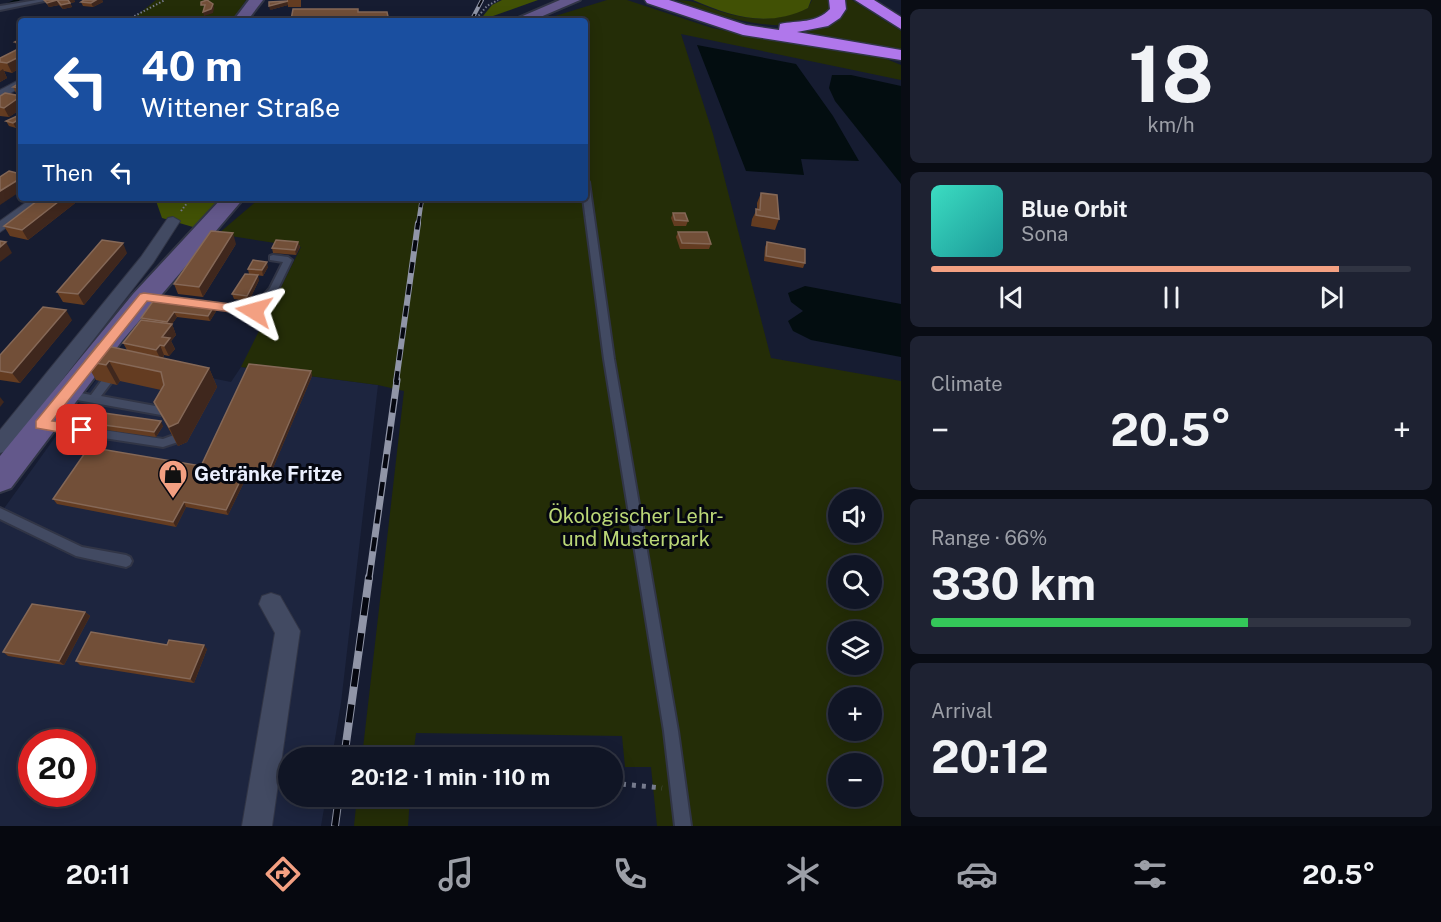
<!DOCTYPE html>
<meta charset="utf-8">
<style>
:root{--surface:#101525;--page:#1e2232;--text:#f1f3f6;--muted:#9c9fa7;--line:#303442;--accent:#f3a082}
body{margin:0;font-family:"Public Sans",sans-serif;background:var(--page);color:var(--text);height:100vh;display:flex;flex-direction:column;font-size:22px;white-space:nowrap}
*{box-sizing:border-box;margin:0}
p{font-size:20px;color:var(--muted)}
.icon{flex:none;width:33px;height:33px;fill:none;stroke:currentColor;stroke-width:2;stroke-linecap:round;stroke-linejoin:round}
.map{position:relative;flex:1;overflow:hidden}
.sheet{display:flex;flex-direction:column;gap:9px;padding:9px;background:#090c14;width:540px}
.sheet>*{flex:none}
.banner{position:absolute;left:18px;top:18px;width:570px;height:183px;border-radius:6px;box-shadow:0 3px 15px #0003,0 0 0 2px var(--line);background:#1a4fa0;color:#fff;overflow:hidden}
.buttons{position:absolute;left:828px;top:489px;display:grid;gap:12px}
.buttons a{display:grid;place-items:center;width:54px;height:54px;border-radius:50%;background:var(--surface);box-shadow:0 3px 15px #0003,0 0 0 2px var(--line);font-size:30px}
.speed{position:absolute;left:18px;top:729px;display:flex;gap:12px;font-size:30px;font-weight:700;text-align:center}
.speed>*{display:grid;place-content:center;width:78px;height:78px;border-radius:50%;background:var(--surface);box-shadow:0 3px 15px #0003,0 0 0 2px var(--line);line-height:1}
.speed .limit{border:9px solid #d22;background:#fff;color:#111}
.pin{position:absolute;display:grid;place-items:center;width:51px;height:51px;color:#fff;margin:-26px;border-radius:12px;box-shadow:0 3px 9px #0006}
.me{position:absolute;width:66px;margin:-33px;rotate:278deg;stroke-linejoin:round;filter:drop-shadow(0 0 4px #0008)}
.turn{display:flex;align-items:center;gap:21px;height:126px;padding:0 24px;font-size:27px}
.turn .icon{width:78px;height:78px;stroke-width:2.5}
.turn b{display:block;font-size:42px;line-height:51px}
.then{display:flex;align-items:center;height:57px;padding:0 24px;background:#0003;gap:12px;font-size:22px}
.big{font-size:45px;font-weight:700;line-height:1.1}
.sheet .tile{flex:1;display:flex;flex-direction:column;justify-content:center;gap:9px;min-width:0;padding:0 21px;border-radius:9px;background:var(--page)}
.sheet .dial{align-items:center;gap:0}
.dial b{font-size:78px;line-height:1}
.song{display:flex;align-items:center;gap:18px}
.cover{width:72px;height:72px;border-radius:9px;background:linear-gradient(135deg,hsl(170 70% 55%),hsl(180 70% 35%))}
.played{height:6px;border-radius:3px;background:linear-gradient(90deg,var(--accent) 85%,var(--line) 85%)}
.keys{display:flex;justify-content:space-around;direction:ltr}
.heat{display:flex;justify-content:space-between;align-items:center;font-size:33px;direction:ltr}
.charge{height:9px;border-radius:4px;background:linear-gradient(90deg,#34c759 66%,var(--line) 0)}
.trip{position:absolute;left:278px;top:747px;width:345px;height:60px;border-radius:30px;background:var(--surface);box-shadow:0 3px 15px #0003,0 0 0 2px var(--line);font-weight:700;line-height:60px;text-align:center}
.tabs{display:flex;height:96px;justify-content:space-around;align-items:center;background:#06080f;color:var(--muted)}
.tabs .icon{width:42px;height:42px}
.tabs .selected{color:var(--accent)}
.tabs b{font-size:27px;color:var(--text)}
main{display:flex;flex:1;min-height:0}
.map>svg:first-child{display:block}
.built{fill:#1d253f;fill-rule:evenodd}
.green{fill:#242d07;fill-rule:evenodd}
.forest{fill:#415105}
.water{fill:#030d10}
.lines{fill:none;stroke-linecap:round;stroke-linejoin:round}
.stream{stroke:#030d10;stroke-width:3}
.service-casing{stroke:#313546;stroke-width:4}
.minor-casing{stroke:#313546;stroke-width:2}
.secondary-casing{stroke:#313546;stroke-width:4}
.motorway-casing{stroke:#313546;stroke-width:3}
.path-far1{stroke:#767b8d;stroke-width:2;stroke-dasharray:1.5 2;stroke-linecap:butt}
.path{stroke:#767b8d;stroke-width:5;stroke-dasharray:4 6;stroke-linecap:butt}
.service{fill:#424a62;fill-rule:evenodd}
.minor{fill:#424a62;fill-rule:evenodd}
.secondary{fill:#63588b;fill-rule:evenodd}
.motorway{fill:#b077eb;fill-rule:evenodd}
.rail-far4-casing{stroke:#9095a7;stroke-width:4}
.rail-far3-casing{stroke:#9095a7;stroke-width:4.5}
.rail-far2-casing{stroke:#9095a7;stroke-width:6}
.rail-far1-casing{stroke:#9095a7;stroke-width:7}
.rail-casing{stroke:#9095a7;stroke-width:8}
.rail-far4{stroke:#050710;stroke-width:2;stroke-dasharray:8;stroke-linecap:butt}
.rail-far3{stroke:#050710;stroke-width:3;stroke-dasharray:9;stroke-linecap:butt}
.rail-far2{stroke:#050710;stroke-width:4;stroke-dasharray:11;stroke-linecap:butt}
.rail-far1{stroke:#050710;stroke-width:4.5;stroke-dasharray:14;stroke-linecap:butt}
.rail{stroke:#050710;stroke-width:6;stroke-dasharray:18;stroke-linecap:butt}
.wall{fill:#643c21}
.shaded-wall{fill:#3f271d}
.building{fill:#724f38;stroke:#856857;stroke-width:1.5}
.route{fill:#f3a082;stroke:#9e6854;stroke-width:1.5}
.labels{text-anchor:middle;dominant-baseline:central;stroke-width:6;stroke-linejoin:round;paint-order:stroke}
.poi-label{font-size:20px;font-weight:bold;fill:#eaeffe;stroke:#050710;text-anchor:start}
.park-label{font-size:20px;fill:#bbd777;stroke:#050710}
</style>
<main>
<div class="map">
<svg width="901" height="826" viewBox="0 0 901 826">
<rect width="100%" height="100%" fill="#161c31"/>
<!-- built -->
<path class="built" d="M 112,358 L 231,382 L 241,367 L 378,385 L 341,703 L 332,757 L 288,758 L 288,796 L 326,797 L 321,826 L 0,826 L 0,514 ZM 32,742 L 82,742 L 82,794 L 32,794 Z"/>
<!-- green -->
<g class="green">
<path d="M 156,0 L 246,0 L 233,21 L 124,21 L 136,16 Z"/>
<path d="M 607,0 L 627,0 L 712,28 L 781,42 L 884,58 L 901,65 L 901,80 L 681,34 L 713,134 L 771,358 L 901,381 L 901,826 L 657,826 L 651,767 L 625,767 L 622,736 L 416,733 L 413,757 L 362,757 L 404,391 L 378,385 L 241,367 L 301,247 L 218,234 L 260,198 L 585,198 L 585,21 L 539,21 ZM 838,500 L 872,500 L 872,532 L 838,532 ZM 838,566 L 872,566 L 872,598 L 838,598 ZM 838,632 L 872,632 L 872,664 L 838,664 ZM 838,698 L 872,698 L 872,730 L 838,730 ZM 838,764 L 872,764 L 872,796 L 838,796 Z"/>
<path d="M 677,0 C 692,0 700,4 713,9 C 747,21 776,23 808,8 L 812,0 L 829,0 L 831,7 C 806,45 710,15 677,0 Z"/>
<path d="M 841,0 L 852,0 L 901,31 L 901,54 L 766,29 L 811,27 Z"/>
<path d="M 357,797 L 410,797 L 408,826 L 354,826 Z"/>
</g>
<!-- forest -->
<g class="forest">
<path d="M 502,0 L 538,0 L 479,21 L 492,5 Z"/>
<path d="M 693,0 L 811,0 L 808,8 C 768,28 732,17 693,0 Z"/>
<path d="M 155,198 L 221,198 L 193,227 L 162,218 Z"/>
</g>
<!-- water -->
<g class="water">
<path d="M 697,45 L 796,64 L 833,116 L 859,161 L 801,159 L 804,175 L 746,171 Z"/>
<path d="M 832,75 L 851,75 L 901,86 L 901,184 L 835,101 L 829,88 Z"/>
<path d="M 805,286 L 901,304 L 901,357 L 811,340 L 793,331 L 788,321 L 803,311 L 791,302 L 788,293 Z"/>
</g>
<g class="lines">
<!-- stream -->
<path class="stream" d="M 4,6 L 18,0"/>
<!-- service casing -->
<g class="service-casing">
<g id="service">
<path d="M 37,0 L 49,0 L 0,10 L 0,6 Z"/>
<path d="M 585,180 L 589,182 L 614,359 L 678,731 L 691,826 L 675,826 L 664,731 L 604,359 L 583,198 L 585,198 Z"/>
<path d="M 273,255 L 288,257 L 292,260 L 277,291 L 257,313 L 154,301 L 150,298 L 154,295 L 252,308 L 270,288 L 283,262 L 270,260 L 270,256 Z"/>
<path d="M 106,379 L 111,383 L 101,396 L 161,407 L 165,408 L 166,411 L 165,414 L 161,415 L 66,398 L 61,394 L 66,390 L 91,395 L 102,380 Z"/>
<path d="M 44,421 L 163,439 L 174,435 L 178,436 L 179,439 L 178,442 L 163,447 L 44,429 L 40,428 L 39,425 L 40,422 Z"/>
<path d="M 0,508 L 82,547 L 126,555 L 130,557 L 132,561 L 130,565 L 126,567 L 76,556 L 0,519 Z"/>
</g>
</g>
<!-- minor casing -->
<g class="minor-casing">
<g id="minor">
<path d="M 21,79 L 21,87 L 0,99 L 0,90 Z"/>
<path d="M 32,198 L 48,198 L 0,232 L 0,221 Z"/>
<path d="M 173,217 L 180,221 L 153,263 L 7,451 L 0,453 L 0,430 L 141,257 L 168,218 Z"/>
<path d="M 271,593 L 280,596 L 300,631 L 272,826 L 242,826 L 275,633 L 259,604 L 262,596 Z"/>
</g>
</g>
<!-- secondary casing -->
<g class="secondary-casing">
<g id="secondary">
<path d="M 249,0 L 263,0 L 247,21 L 233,21 Z"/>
<path d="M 560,0 L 580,0 L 531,21 L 511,21 Z"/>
<path d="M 222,198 L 244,198 L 122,341 L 11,488 L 0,492 L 0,456 L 133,294 Z"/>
</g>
</g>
<!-- motorway casing -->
<g class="motorway-casing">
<g id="motorway">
<path d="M 645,0 L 669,0 L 746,25 L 779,30 L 780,24 C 798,20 816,24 830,9 L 829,0 L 845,0 L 846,9 L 840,18 L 828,26 L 797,32 L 901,50 L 901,60 L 743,35 L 647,3 Z"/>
<path d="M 855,0 L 874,0 L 901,17 L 901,29 Z"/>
</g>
</g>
<!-- path-far1 -->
<g class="path-far1">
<path d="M 125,21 L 165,0"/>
<path d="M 474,21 L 487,6 L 498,0"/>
<path d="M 181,211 L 191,198"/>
</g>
<!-- path -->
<path class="path" d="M 612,783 L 662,788"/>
<!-- service -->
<use href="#service" class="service"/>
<!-- minor -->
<use href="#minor" class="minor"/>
<!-- secondary -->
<use href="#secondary" class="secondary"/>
<!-- motorway -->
<use href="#motorway" class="motorway"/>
<!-- rail-far4 casing -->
<g class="rail-far4-casing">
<path id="rail-far4" d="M 471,21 L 482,0"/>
</g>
<!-- rail-far3 casing -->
<g class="rail-far3-casing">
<path id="rail-far3" d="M 418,225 L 422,198"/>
</g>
<!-- rail-far2 casing -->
<g class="rail-far2-casing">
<path id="rail-far2" d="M 396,382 L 418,223"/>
</g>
<!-- rail-far1 casing -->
<g class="rail-far1-casing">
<path id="rail-far1" d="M 369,579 L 397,380"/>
</g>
<!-- rail casing -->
<g class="rail-casing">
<g id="rail">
<path d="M 344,758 L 369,577"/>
<path d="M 335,826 L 339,796"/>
</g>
</g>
<!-- rail-far4 -->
<use href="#rail-far4" class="rail-far4"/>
<!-- rail-far3 -->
<use href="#rail-far3" class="rail-far3"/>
<!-- rail-far2 -->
<use href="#rail-far2" class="rail-far2"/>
<!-- rail-far1 -->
<use href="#rail-far1" class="rail-far1"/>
<!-- rail -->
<use href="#rail" class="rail"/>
</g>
<!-- wall -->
<g class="wall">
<path d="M 44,0 L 74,0 L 75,2 L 70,3 L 72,7 L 63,9 L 59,5 L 49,7 Z"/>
<path d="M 84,0 L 102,0 L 103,2 L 93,7 L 83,6 L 81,2 Z"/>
<path d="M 287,0 L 301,0 L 301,7 L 288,7 L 288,5 L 270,10 L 287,1 Z"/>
<path d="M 21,39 L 21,67 L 12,73 L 4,71 L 7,78 L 0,82 L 0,58 L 18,49 L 15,42 Z"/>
<path d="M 21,82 L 21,109 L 9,117 L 0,116 L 0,96 L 17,95 L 13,87 Z"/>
<path d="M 21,117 L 21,124 L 16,128 L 9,126 L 6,121 Z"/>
<path d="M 761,193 L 779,219 L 775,230 L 751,226 L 752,219 L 757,209 L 757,203 Z"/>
<path d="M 41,198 L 78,198 L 79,200 L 28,240 L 10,236 L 4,226 Z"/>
<path d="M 673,213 L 688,221 L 686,226 L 674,226 L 671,218 Z"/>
<path d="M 678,232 L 711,244 L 709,249 L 680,249 L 676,237 Z"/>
<path d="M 298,242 L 300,247 L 296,255 L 273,253 L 272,248 Z"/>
<path d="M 767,242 L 805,263 L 803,268 L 764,261 L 765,247 Z"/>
<path d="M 236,244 L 203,297 L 178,294 L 174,284 Z"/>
<path d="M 127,253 L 84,305 L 63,302 L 57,292 Z"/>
<path d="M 268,267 L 263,276 L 249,274 L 248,269 Z"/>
<path d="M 259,280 L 249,301 L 234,299 L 232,294 Z"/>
<path d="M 216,303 L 218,308 L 210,321 L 177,317 L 172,324 L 176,335 L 171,341 L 175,349 L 169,356 L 164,355 L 163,358 L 209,368 L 217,387 L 187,442 L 178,446 L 154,402 L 161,390 L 120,381 L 117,385 L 96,380 L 85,361 L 127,350 L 123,343 L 142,320 L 141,318 L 194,304 Z"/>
<path d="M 72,320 L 20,383 L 0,380 L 0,355 Z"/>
<path d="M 311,371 L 312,376 L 267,482 L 246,478 L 228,515 L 186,507 L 176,527 L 57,504 L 53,499 L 201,466 Z"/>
<path d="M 75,421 L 163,426 L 156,437 L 79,426 Z"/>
<path d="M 85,612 L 90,616 L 64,665 L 8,656 L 3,652 Z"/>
<path d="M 167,645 L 207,649 L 194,683 L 80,665 L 76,661 Z"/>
</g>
<!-- shaded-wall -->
<g class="shaded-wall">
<path d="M 57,0 L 59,5 L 49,7 L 47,3 Z"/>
<path d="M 67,0 L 74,0 L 75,2 L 68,3 Z"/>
<path d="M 96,0 L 102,0 L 103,2 L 93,7 L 91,3 Z"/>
<path d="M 287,1 L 288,5 L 270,10 L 269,6 Z"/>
<path d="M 70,3 L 72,7 L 63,9 L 61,5 Z"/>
<path d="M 213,4 L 214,8 L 213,13 L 204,16 L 203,12 Z"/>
<path d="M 21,56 L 21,67 L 12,73 L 7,63 Z"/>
<path d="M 3,69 L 7,78 L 0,82 L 0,71 Z"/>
<path d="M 21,96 L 21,109 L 9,117 L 4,108 Z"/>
<path d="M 21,118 L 21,124 L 16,128 L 13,123 Z"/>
<path d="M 21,178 L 21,191 L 0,205 L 0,191 Z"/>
<path d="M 63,198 L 78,198 L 79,200 L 28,240 L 22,230 Z"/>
<path d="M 233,233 L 236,244 L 203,297 L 199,287 Z"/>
<path d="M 6,242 L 12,253 L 0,262 L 0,247 Z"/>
<path d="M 298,242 L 300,247 L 296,255 L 295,250 Z"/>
<path d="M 123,243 L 127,253 L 84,305 L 78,294 Z"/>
<path d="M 267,262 L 268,267 L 263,276 L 262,270 Z"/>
<path d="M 258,275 L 259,280 L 249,301 L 247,296 Z"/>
<path d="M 216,303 L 218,308 L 210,321 L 208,316 Z"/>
<path d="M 66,310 L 72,320 L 20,383 L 12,373 Z"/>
<path d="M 174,312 L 177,317 L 172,324 L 176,335 L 171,341 L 175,349 L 169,356 L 164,346 L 162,337 L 169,327 L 167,322 Z"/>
<path d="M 160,345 L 164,355 L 161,360 L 156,350 Z"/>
<path d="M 109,361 L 120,381 L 117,385 L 106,365 Z"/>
<path d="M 209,368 L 217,387 L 187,442 L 178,446 L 169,427 Z"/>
<path d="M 311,371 L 312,376 L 267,482 L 266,477 Z"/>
<path d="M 0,397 L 4,402 L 0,407 Z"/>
<path d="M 161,421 L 163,426 L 156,437 L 154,432 Z"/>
<path d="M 244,473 L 246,478 L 228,515 L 226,510 Z"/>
<path d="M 184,502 L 186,507 L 176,527 L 173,522 Z"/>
<path d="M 85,612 L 90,616 L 64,665 L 59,661 Z"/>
<path d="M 204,645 L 207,649 L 194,683 L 190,679 Z"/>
</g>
<!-- building -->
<g class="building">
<path d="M 44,0 L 68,0 L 70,3 L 61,5 L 57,0 L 47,3 Z"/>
<path d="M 84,0 L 96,0 L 91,3 L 81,2 Z"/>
<path d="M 207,0 L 213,4 L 211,9 L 203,12 L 205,5 L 201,5 L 201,2 Z"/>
<path d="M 288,1 L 269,6 L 269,2 Z"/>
<path d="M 293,9 L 358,9 L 358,12 L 387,12 L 389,21 L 297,21 L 297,20 L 291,20 Z"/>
<path d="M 197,17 L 208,17 L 206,21 L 194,20 Z"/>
<path d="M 21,39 L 21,43 L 15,42 Z"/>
<path d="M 18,49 L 21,49 L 21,56 L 7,63 L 0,62 L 0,58 Z"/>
<path d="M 21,82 L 21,88 L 13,87 Z"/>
<path d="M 5,93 L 21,96 L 4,108 L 0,107 L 0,96 Z"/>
<path d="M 17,116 L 21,117 L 21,118 L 13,123 L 6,121 Z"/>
<path d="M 9,171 L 21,174 L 21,178 L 0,191 L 0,177 Z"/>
<path d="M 761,193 L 777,195 L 779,219 L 756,215 L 756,209 L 760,210 Z"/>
<path d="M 41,198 L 63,198 L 22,230 L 4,226 Z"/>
<path d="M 673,213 L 685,213 L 688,221 L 675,220 Z"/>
<path d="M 211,231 L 233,233 L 199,287 L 174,284 Z"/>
<path d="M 678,232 L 707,232 L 711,244 L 682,243 Z"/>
<path d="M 102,240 L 123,243 L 78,294 L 57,292 Z"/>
<path d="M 276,240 L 298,242 L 295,250 L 272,248 Z"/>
<path d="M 0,241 L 6,242 L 0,247 Z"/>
<path d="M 767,242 L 805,249 L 805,263 L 766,256 Z"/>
<path d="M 253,260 L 267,262 L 262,270 L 248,269 Z"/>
<path d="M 245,274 L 258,275 L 247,296 L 232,294 Z"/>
<path d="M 156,297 L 194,304 L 196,300 L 216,303 L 208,316 L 174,312 L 167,322 L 141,318 Z"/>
<path d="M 43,307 L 66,310 L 12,373 L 0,371 L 0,355 Z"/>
<path d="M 141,320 L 172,324 L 162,337 L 170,338 L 164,346 L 160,345 L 156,350 L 123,343 Z"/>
<path d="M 98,344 L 209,368 L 178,423 L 169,427 L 154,402 L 164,385 L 161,372 L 109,361 L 106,365 L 85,361 Z"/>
<path d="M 249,364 L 311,371 L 266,477 L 244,473 L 226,510 L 184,502 L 173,522 L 53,499 L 89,447 L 201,466 Z"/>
<path d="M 83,410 L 161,421 L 154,432 L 75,421 Z"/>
<path d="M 32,604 L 85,612 L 59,661 L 3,652 Z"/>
<path d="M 91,632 L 167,645 L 169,640 L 204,645 L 190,679 L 76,661 Z"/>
</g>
<!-- route -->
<path class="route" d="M 144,293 L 254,307 L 260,311 L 254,315 L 147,301 L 52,421 L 87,426 L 87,434 L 82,436 L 36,428 L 36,421 L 140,294 Z"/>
<!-- icons -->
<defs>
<g id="shop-pin" transform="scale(1.5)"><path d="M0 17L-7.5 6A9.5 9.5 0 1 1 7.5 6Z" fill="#f3a082" stroke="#050710"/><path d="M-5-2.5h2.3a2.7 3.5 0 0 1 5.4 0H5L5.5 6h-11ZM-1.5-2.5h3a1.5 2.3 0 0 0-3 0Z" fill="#111"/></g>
</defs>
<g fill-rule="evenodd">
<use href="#shop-pin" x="173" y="474"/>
</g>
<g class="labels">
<!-- poi labels -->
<g class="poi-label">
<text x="194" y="474">Getränke Fritze</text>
</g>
<!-- park labels -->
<g class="park-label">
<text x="636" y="516">Ökologischer Lehr-<tspan x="636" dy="23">und Musterpark</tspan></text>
</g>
</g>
</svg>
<div class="buttons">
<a><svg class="icon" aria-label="sound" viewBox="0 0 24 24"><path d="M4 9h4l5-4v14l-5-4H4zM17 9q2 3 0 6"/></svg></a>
<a><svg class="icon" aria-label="search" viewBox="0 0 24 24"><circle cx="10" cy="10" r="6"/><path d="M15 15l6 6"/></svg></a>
<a><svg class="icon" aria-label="layers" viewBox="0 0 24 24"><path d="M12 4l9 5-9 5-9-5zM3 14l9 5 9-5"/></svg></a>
<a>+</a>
<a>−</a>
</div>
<div class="speed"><div class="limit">20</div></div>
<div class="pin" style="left:82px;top:430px;background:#d93025"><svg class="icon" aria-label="arrive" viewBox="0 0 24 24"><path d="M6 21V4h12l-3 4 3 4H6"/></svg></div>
<svg class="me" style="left:254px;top:311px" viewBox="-20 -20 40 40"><path d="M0-17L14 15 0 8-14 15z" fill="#f3a082" stroke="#fff" stroke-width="4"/></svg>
<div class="trip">20:12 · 1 min · 110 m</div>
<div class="banner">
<div class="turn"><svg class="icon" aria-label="left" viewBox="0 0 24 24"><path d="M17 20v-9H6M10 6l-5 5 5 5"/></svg><div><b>40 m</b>Wittener Straße</div></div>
<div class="then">Then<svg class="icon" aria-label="left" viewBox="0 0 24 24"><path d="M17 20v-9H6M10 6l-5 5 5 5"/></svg></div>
</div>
</div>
<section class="sheet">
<div class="tile dial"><b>18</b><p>km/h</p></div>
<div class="tile">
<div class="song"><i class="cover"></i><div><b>Blue Orbit</b><p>Sona</p></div></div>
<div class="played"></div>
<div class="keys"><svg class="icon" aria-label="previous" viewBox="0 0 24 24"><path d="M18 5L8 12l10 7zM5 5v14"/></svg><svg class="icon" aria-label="pause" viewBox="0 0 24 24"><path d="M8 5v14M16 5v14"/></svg><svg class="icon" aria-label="next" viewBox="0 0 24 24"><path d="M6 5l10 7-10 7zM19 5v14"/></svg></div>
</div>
<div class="tile"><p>Climate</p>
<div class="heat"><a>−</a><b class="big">20.5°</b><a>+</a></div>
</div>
<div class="tile"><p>Range · 66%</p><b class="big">330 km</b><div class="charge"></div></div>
<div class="tile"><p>Arrival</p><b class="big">20:12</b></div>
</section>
</main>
<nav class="tabs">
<b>20:11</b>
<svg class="icon selected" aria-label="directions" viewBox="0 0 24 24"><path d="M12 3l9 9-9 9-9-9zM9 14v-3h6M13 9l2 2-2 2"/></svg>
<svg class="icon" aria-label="music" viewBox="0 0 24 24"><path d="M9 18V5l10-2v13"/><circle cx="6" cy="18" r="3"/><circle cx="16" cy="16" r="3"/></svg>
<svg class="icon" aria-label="phone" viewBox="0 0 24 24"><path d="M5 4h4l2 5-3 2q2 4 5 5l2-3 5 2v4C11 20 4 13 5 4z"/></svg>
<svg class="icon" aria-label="climate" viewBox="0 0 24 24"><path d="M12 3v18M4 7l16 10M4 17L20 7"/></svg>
<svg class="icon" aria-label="car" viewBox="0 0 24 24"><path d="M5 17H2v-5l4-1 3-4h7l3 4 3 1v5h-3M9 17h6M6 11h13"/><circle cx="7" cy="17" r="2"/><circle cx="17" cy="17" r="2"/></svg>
<svg class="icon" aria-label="filters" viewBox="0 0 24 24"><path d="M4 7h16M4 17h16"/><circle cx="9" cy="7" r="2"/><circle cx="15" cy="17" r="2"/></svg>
<b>20.5°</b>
</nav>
